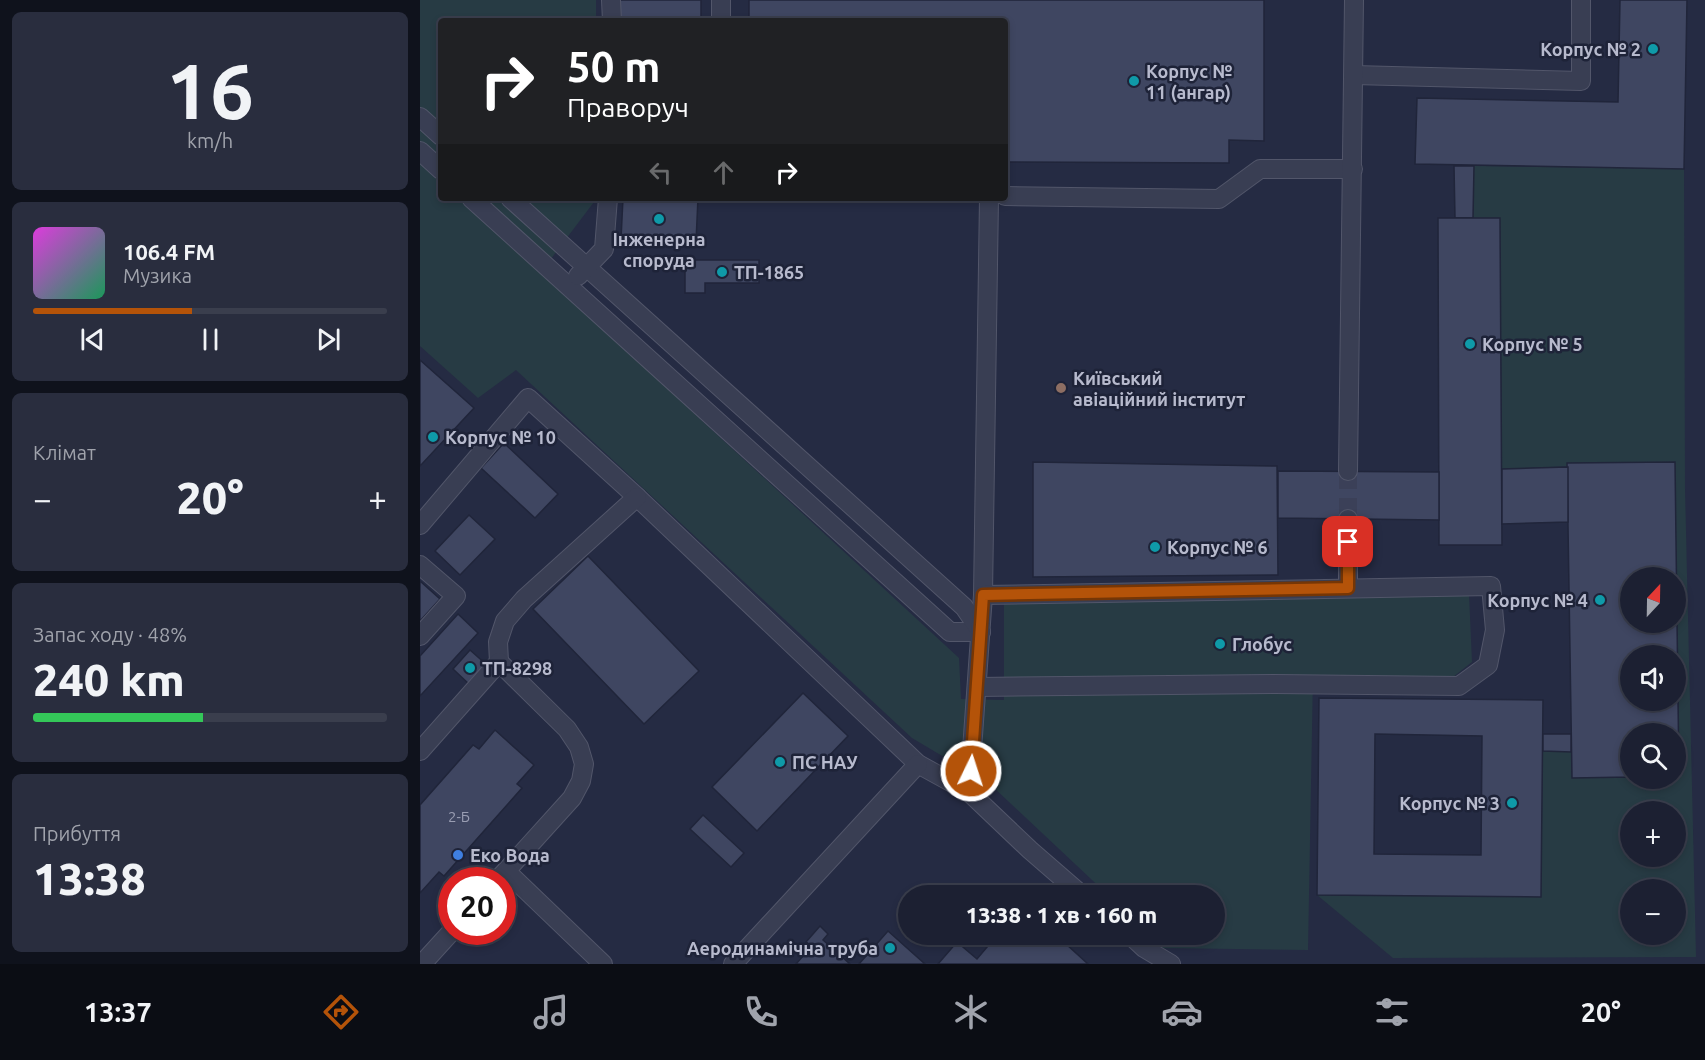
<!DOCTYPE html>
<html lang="uk">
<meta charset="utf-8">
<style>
:root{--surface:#1c2032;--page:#292d3e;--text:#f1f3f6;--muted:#a0a3ac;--line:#3a3e4d;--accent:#b45309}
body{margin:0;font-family:Ubuntu,sans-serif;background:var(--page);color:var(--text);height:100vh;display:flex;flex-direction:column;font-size:22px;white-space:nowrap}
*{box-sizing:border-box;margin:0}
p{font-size:20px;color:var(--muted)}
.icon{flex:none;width:33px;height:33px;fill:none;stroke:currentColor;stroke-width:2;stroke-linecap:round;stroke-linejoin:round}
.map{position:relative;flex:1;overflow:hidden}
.sheet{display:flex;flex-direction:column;gap:12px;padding:12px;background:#0f121c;width:420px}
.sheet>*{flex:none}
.top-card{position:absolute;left:18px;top:18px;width:570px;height:183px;border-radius:6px;box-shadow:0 3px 9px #0003,0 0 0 2px var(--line);background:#202124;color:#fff;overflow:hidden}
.needle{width:39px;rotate:22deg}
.buttons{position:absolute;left:1200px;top:567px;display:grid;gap:12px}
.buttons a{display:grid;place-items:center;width:66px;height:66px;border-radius:50%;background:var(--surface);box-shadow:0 3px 9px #0003,0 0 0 2px var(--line);font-size:30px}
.speed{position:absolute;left:18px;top:867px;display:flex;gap:12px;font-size:30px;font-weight:700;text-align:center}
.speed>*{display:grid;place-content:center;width:78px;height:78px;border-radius:50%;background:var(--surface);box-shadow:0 3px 9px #0003,0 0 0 2px var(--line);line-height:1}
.speed .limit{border:9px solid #d22;background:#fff;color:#111}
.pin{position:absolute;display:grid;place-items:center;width:51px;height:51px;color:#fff;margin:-26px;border-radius:12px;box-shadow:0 3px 9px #0006}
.me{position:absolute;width:66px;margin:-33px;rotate:4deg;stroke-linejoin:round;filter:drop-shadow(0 0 4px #0008)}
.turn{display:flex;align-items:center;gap:21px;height:126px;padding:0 30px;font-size:27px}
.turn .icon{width:78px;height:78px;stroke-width:2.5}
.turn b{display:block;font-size:42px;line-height:51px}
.lanes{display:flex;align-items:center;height:57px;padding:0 30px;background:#0003;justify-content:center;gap:30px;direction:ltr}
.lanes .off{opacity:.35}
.big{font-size:45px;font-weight:800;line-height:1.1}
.sheet .card{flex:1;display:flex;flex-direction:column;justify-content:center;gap:9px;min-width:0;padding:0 21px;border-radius:9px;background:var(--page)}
.sheet .dial{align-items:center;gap:0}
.dial b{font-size:78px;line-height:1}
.song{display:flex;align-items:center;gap:18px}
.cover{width:72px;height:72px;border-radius:9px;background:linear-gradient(135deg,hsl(300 70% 55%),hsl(150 70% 35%))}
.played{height:6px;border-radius:3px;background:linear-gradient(90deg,var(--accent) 45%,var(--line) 45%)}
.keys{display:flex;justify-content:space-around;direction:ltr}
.heat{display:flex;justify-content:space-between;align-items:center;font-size:33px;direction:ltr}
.charge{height:9px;border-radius:4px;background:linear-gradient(90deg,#34c759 48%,var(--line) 0)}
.trip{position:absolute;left:478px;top:885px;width:327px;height:60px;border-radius:30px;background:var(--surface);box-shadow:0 3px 9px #0003,0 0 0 2px var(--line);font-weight:800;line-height:60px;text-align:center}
.tabs{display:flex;height:96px;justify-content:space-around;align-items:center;background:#0b0d14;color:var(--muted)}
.tabs .icon{width:42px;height:42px}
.tabs .active{color:var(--accent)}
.tabs b{font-size:27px;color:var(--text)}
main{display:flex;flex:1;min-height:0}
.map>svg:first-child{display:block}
.green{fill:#273b44;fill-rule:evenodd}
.building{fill:#3f4661;stroke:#20253a;stroke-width:1.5;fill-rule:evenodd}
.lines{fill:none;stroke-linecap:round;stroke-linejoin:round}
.minor-tunnel{stroke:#3b4058;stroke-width:18;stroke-dasharray:18 9;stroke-linecap:butt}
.minor-casing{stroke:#52566a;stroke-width:20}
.minor{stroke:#393e53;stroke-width:18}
.route-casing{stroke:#753606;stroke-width:15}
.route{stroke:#b45309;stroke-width:10}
.culture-dot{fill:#0f9aa8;stroke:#1e2338;stroke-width:2}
.education-dot{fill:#8d6e63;stroke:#1e2338;stroke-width:2}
.shop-dot{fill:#3f7fe0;stroke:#1e2338;stroke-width:2}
.labels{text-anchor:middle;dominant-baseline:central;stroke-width:5;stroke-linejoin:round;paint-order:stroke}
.number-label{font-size:15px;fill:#999db2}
.poi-label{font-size:18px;font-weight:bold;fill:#b7bacd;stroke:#1e2338;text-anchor:start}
</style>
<main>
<section class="sheet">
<div class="card dial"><b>16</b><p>km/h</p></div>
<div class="card">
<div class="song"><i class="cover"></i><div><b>106.4 FM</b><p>Музика</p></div></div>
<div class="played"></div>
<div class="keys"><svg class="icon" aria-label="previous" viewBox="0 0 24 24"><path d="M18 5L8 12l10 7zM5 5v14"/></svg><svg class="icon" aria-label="pause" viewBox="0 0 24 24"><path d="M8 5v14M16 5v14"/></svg><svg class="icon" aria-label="next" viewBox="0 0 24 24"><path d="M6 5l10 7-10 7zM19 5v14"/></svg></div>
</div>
<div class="card"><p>Клімат</p>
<div class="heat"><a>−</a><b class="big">20°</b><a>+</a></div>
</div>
<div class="card"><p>Запас ходу · 48%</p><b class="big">240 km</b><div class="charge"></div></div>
<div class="card"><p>Прибуття</p><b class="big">13:38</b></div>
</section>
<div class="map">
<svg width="1285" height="964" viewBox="0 0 1285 964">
<rect width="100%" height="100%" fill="#252b43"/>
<!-- green -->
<g class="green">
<path d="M 0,0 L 176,0 L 176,21 L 21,21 L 21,198 L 177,198 L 121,272 L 539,658 L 541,699 L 584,700 L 584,602 L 1049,594 L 1052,662 L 1033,677 L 893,675 L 888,950 L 743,948 L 729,935 L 795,934 L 795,896 L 688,895 L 571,785 L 492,738 L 96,370 L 58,398 L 0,346 Z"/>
<path d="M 1054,166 L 1264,169 L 1265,489 L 1276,957 L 973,958 L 897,895 L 1121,897 L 1123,751 L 1151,752 L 1152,778 L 1256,778 L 1256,776 L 1259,776 L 1255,462 L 1082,469 L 1080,219 L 1053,218 ZM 1210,812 L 1256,812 L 1256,856 L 1210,856 ZM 1210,890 L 1256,890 L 1256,934 L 1210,934 Z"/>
</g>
<!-- building -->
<g class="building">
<rect x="198" y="0" width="83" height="21"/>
<path d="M 329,0 L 844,0 L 844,141 L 809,140 L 809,163 L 585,162 L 585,21 L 329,21 Z"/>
<path d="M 1200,0 L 1267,0 L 1264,169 L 995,164 L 997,98 L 1198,102 Z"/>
<path d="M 1034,166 L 1054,166 L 1053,218 L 1035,218 Z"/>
<path d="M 203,198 L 278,198 L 276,242 L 201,239 Z"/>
<path d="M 1018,218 L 1080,218 L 1082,545 L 1019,545 Z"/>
<path d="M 265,260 L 339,260 L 339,283 L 285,283 L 285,293 L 265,293 Z"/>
<path d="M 0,360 L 54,408 L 0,466 Z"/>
<path d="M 84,443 L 138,494 L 115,518 L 61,468 Z"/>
<path d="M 613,462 L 857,466 L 858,575 L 613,577 Z"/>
<path d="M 1255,462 L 1259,776 L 1256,776 L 1256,734 L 1210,734 L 1210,777 L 1152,778 L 1147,463 ZM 1210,578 L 1256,578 L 1256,622 L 1210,622 ZM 1210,656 L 1256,656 L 1256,700 L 1210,700 Z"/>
<path d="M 1148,467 L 1148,522 L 1082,524 L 1082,469 Z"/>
<path d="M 858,471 L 1019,472 L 1019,520 L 858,518 Z"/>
<path d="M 49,515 L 75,539 L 40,575 L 15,551 Z"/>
<path d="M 168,556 L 279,671 L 224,724 L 113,609 Z"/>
<path d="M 0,581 L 20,599 L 0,621 Z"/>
<path d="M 38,614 L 58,633 L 0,696 L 0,656 Z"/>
<path d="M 50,650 L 68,666 L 50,685 L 33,669 Z"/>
<path d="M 383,693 L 428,736 L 337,831 L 292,787 Z"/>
<path d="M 899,698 L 1123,700 L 1121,897 L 897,895 ZM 955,734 L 1062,736 L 1061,855 L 954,854 Z"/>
<path d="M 75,730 L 114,765 L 97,784 L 102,788 L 24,876 L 19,872 L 0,893 L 0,805 L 53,745 L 59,749 Z"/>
<path d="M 1123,734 L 1151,734 L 1151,752 L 1123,751 Z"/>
<path d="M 283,815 L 324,853 L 311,867 L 270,829 Z"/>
<path d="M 400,926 L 408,934 L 403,940 L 430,964 L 376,964 L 392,946 L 386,942 Z"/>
<path d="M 468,931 L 505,964 L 439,964 Z"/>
<path d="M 578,934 L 635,934 L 668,964 L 518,964 L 537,942 L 557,959 Z"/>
</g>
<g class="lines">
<!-- minor-tunnel -->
<path class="minor-tunnel" d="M 928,471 L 928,519"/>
<!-- minor casing -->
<g class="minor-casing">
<g id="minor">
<path d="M 191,0 L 192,21"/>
<path d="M 301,0 L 301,21"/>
<path d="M 934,75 L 1161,81 L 1161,0"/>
<path d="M 0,117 L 21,136"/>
<path d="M 0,151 L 21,170"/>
<path d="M 585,196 L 799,199 L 840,169 L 933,169"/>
<path d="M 51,198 L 530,632 L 561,632"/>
<path d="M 90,198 L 544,607 L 561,632"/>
<path d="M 569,198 L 563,595 L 549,792 L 610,850 L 663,896"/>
<path d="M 158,276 L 184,249 L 188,198"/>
<path d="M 928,471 L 934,0"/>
<path d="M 928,519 L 928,588"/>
<path d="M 0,525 L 108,398 L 217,497 L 498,764 L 549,792"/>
<path d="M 0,565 L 36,596 L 0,636"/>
<path d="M 79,662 L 78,642 L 85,621 L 104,599 L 217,497"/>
<path d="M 557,687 L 855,684 L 1039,686 L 1068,665 L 1075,630 L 1071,586 L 563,595"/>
<path d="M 0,751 L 79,662 L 147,729 L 159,747 L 164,764 L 161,781 L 152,798 L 86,871"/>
<path d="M 77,880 L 86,871 L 183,964"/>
<path d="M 709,934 L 724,948 L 751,964"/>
<path d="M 2,964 L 32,931"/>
<path d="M 313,964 L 498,764"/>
</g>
</g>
<!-- minor -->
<use href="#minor" class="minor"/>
</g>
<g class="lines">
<!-- route casing -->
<g class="route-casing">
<path id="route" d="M 551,771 L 563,595 L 928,588 L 928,542"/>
</g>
<!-- route -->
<use href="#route" class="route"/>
</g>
<!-- markers -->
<g class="culture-dot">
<circle cx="1233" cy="49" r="6"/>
<circle cx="714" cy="81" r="6"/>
<circle cx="239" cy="219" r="6"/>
<circle cx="302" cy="272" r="6"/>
<circle cx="1050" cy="344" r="6"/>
<circle cx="13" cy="437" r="6"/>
<circle cx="735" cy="547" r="6"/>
<circle cx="1180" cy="600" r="6"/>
<circle cx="800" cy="644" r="6"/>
<circle cx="50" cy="668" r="6"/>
<circle cx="360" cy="762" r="6"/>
<circle cx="1092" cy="803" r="6"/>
<circle cx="470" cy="948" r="6"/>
</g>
<circle class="education-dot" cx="641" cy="388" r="6"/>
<circle class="shop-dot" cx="38" cy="855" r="6"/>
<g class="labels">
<!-- number labels -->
<g class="number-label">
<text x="39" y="816">2-Б</text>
</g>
<!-- poi labels -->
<g class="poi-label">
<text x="1221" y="49" text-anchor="end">Корпус № 2</text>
<text x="726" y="71">Корпус №<tspan x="726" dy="21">11 (ангар)</tspan></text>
<text x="239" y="239" text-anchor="middle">Інженерна<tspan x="239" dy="21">споруда</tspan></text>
<text x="314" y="272">ТП-1865</text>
<text x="1062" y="344">Корпус № 5</text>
<text x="653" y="378">Київський<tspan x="653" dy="21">авіаційний інститут</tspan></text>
<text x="25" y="437">Корпус № 10</text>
<text x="747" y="547">Корпус № 6</text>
<text x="1168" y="600" text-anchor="end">Корпус № 4</text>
<text x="812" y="644">Глобус</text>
<text x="62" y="668">ТП-8298</text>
<text x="372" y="762">ПС НАУ</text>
<text x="1080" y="803" text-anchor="end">Корпус № 3</text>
<text x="50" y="855">Еко Вода</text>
<text x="458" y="948" text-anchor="end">Аеродинамічна труба</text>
</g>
</g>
</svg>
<div class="buttons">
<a><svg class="needle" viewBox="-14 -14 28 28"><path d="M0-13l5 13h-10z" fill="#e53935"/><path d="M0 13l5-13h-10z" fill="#a0a3ac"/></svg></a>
<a><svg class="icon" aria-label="sound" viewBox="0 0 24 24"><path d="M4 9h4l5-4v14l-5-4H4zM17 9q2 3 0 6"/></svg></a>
<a><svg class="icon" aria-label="search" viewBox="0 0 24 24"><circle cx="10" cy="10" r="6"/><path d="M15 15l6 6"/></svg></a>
<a>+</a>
<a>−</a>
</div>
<div class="speed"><div class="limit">20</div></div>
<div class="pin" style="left:928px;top:542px;background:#d93025"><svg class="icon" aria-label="arrive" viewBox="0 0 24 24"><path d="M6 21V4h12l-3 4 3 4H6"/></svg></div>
<svg class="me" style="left:551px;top:771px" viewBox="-20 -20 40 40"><circle r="17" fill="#b45309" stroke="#fff" stroke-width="3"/><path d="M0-11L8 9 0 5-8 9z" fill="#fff"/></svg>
<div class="trip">13:38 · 1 хв · 160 m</div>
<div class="top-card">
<div class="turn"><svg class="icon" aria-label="right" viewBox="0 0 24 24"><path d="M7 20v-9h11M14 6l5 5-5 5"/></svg><div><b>50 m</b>Праворуч</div></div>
<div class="lanes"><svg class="icon off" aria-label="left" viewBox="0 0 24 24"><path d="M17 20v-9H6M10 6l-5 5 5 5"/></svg><svg class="icon off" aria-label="ahead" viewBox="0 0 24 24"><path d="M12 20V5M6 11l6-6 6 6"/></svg><svg class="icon" aria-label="right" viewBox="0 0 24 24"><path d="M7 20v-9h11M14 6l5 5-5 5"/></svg></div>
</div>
</div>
</main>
<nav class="tabs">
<b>13:37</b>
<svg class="icon active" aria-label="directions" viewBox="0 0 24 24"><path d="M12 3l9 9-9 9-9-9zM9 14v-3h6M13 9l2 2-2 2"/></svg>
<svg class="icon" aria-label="music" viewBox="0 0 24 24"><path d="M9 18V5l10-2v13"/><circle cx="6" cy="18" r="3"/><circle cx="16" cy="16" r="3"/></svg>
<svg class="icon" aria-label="phone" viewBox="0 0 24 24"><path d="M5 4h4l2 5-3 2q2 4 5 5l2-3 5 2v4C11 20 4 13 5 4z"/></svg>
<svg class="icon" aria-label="climate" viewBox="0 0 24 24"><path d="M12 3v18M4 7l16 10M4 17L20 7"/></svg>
<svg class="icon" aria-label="car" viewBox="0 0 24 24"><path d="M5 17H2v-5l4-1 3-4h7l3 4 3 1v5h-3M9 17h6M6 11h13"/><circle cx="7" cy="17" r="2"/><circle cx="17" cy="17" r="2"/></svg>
<svg class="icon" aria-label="filters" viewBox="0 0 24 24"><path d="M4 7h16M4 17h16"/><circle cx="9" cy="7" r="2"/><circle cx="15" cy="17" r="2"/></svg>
<b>20°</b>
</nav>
